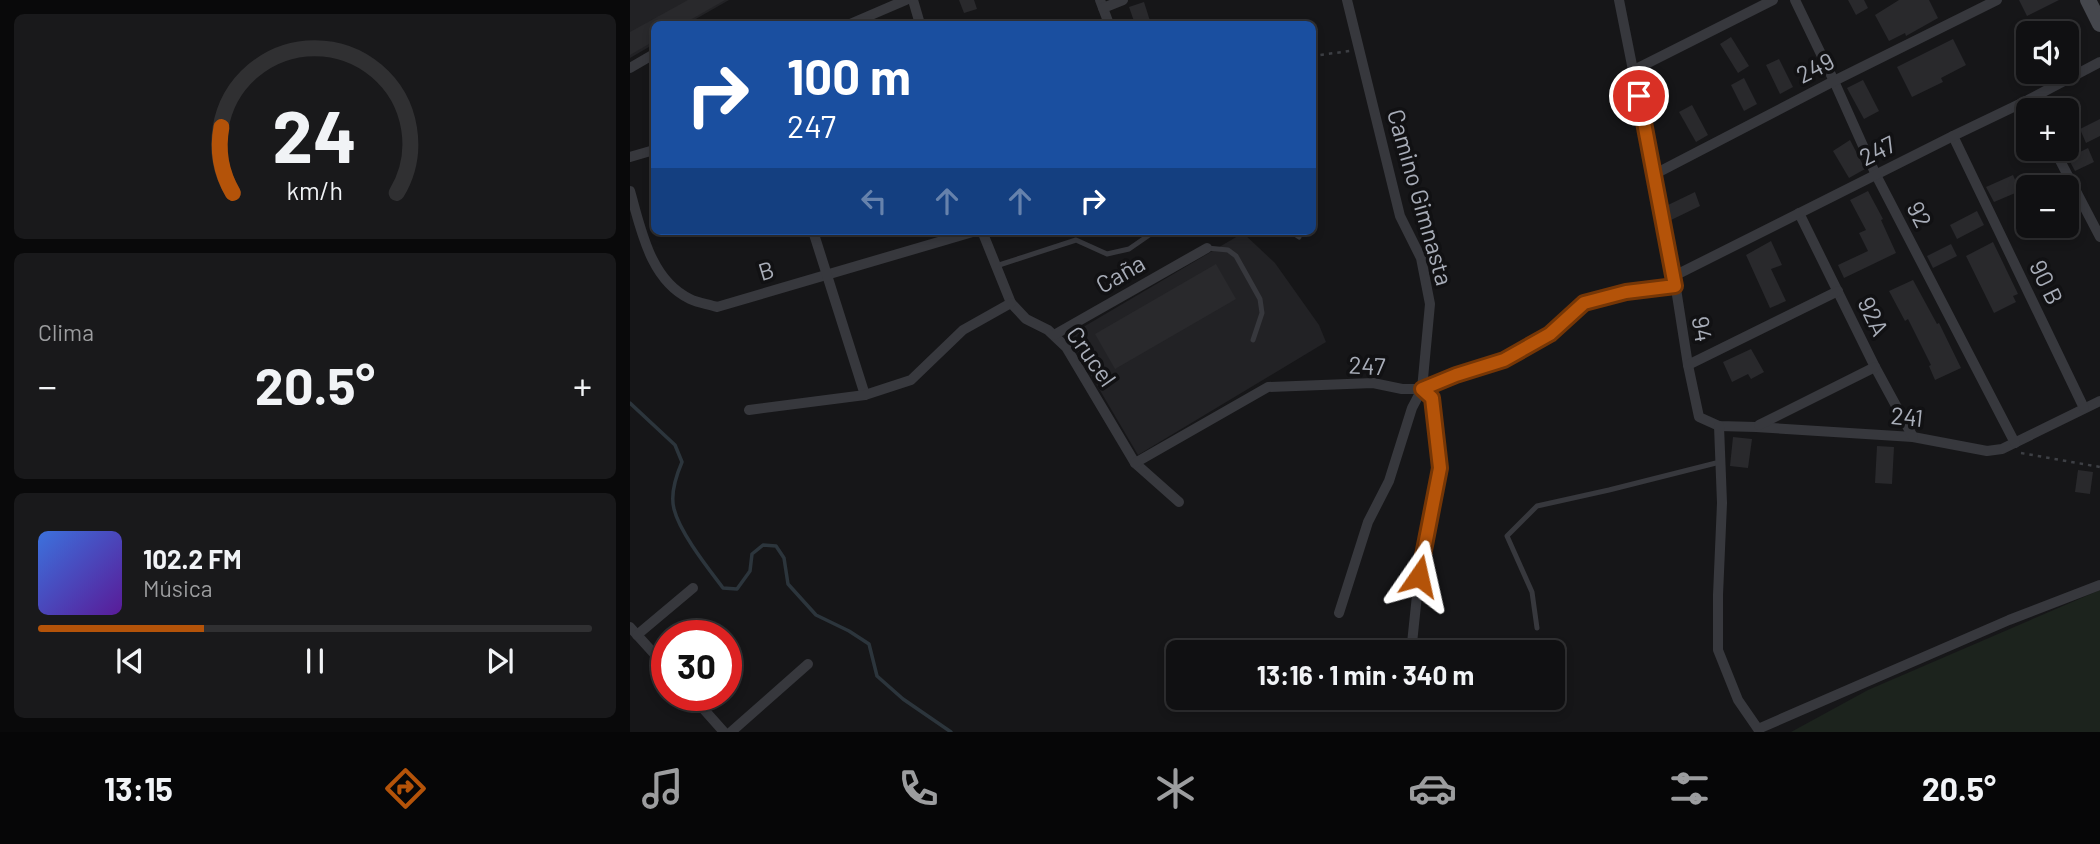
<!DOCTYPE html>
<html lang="es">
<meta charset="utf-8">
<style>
:root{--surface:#101012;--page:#19191b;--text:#f1f3f6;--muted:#9c9d9f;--line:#303032;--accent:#b45309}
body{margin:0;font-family:Barlow,sans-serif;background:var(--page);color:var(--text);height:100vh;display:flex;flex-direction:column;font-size:26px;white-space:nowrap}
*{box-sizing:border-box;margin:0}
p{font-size:23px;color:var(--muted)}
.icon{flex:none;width:38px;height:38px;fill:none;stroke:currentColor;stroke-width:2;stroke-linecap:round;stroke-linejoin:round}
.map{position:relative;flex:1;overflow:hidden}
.details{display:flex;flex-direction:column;gap:14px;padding:14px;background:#09090a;width:630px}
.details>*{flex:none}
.guide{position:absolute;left:21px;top:21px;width:665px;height:214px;border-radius:10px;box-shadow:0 4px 10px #0003,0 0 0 2px var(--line);background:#1a4fa0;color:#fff;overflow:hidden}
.tools{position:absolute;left:1386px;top:21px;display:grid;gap:14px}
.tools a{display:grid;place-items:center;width:63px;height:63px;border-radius:10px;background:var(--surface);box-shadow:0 4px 10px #0003,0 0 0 2px var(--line);font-size:35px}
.speed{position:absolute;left:21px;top:620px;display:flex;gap:14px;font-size:35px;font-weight:700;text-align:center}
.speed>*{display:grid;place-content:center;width:91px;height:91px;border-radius:50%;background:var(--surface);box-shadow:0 4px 10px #0003,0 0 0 2px var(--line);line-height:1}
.speed .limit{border:10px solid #d22;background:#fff;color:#111}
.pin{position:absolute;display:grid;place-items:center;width:60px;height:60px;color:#fff;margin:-30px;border:4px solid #fff;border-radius:50%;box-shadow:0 2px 7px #0007}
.me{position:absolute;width:77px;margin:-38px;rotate:11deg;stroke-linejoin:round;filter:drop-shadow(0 0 5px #0008)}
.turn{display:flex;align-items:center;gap:24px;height:147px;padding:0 21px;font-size:32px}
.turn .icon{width:91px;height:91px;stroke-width:2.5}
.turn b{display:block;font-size:49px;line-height:60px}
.lanes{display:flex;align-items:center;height:66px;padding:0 21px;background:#0003;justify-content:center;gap:35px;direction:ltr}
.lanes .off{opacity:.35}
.big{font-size:52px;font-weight:700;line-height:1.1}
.details .widget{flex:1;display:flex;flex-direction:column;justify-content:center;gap:10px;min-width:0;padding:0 24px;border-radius:10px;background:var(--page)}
.details .dial{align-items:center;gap:0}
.dial svg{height:182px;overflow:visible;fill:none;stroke:var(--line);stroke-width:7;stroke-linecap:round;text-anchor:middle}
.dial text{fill:var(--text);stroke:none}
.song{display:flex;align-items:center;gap:21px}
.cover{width:84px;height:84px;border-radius:10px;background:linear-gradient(135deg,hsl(220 70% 55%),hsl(270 70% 35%))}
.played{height:7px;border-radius:4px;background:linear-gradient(90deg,var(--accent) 30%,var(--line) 30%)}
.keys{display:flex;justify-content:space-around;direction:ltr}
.heat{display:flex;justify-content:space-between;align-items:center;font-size:38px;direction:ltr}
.trip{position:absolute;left:536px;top:640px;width:399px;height:70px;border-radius:10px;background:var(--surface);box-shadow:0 4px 10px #0003,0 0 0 2px var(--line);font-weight:700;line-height:70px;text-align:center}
.tabs{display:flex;height:112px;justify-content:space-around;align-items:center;background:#060607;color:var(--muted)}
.tabs .icon{width:49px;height:49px}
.tabs .active{color:var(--accent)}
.tabs b{font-size:32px;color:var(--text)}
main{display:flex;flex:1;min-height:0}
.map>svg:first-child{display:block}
.built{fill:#222225}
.green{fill:#1c231d}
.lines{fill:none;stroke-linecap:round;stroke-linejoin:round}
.stream{stroke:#2c353c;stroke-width:3.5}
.building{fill:#29292c}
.path{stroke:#3d3f44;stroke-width:2.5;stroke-dasharray:3.5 5;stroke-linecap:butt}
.lane{stroke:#37383d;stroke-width:5}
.street{stroke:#37383d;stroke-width:10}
.secondary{stroke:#45474d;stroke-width:16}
.route-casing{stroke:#753606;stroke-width:18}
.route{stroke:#b45309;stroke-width:12}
.labels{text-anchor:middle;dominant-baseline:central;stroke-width:7;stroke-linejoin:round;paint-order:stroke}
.street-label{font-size:24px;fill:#a8adb8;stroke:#111113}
</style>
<main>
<section class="details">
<div class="widget dial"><svg viewBox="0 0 100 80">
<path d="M14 69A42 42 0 1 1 86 69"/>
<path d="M14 69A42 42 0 0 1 9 40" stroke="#b45309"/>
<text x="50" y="56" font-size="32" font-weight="700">24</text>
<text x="50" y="72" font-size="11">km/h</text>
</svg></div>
<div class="widget"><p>Clima</p>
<div class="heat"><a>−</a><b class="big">20.5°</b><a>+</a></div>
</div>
<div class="widget">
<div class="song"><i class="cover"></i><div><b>102.2 FM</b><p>Música</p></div></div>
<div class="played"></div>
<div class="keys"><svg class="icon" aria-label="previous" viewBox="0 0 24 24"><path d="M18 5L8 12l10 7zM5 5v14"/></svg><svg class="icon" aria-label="pause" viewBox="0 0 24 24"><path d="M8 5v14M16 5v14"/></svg><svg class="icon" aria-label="next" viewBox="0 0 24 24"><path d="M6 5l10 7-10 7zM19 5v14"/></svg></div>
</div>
</section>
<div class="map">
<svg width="1470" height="732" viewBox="0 0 1470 732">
<rect width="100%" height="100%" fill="#161618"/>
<!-- built -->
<g class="built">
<path d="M 0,0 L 99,0 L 57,24 L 24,24 L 24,44 L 0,58 Z"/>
<path d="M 613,233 L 645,263 L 689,325 L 696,342 L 508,455 L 438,336 Z"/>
</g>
<!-- green -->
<path class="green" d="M 1470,590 L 1470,732 L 1161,732 L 1238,690 Z"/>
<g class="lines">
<!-- stream -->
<path class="stream" d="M 0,403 L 45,445 L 52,462 C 46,476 40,494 44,509 C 50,533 78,568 93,588 L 107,589 L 120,571 L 122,554 L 133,545 L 146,546 L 154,558 L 158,584 L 186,615 L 219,631 L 239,644 L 247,676 L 273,699 L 321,732"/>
</g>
<!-- building -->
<g class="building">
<path d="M 58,0 L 95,0 L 53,24 L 24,24 L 24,41 L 0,55 L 0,32 Z"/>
<path d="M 329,0 L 344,0 L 347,9 L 334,13 Z"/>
<path d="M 1218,0 L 1234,0 L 1238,8 L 1226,15 Z"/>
<path d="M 1269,0 L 1299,0 L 1308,18 L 1276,36 L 1275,33 L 1259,41 L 1245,15 Z"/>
<path d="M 1389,0 L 1429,0 L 1397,16 Z"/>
<path d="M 514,2 L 521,24 L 505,24 L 499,7 Z"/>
<path d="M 1101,37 L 1119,66 L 1108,73 L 1090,44 Z"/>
<path d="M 1323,39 L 1336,65 L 1311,78 L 1313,82 L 1282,97 L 1267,67 Z"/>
<path d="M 1149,59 L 1163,87 L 1150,94 L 1136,65 Z"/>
<path d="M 1114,78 L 1127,104 L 1114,111 L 1101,85 Z"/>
<path d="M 1233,80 L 1249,111 L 1234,119 L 1217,88 Z"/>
<path d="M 1062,105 L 1078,135 L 1066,142 L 1049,112 Z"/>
<path d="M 1470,119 L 1470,136 L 1456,143 L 1450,129 Z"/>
<path d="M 1220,140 L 1235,169 L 1219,178 L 1203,151 Z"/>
<path d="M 1458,148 L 1464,162 L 1445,171 L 1438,158 Z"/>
<path d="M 1383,175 L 1390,191 L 1364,202 L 1356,187 Z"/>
<path d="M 1238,191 L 1253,219 L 1251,220 L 1266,253 L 1214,278 L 1208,265 L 1238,251 L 1229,233 L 1236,230 L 1220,200 Z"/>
<path d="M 1065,192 L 1070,206 L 1041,220 L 1038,205 Z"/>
<path d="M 1347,211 L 1354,225 L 1327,239 L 1320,225 Z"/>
<path d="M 1141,241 L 1152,265 L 1141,269 L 1156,301 L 1140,308 L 1116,255 Z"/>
<path d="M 1363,242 L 1388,294 L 1383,296 L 1386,302 L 1364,313 L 1336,256 Z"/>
<path d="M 1321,244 L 1327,256 L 1303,268 L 1297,256 Z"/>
<path d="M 586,264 L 606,299 L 485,369 L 465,334 Z"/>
<path d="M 1283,280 L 1307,324 L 1309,323 L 1331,368 L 1305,380 L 1299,366 L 1301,365 L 1278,319 L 1275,321 L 1259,291 Z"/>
<path d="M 1121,349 L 1134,372 L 1121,379 L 1118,374 L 1102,382 L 1093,362 Z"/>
<path d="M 1103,437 L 1122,439 L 1118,468 L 1100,466 Z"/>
<path d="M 1247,446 L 1264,447 L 1262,484 L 1245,483 Z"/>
<path d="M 1448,470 L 1463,472 L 1460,494 L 1445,492 Z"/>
</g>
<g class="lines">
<!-- path -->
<g class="path">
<path d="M 682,56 L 720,51"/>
<path d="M 1391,453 L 1470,467"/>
</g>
<!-- lane -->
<g class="lane">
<path d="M 660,231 L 669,237"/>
<path d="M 577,248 L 598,250 L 606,256 L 630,299 L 632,313 L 623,340"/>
<path d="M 366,266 L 446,240 L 477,254 L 499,249 L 525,231"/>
<path d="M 907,628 L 902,592 L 877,536 L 907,506 L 979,490 L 1090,462"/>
</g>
<!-- street -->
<g class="street">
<path d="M 283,0 L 290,24"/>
<path d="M 470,0 L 479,24"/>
<path d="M 717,0 L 770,216 L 791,258 L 800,304 L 792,389 L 802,398 L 810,468 L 789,576 L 781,653"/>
<path d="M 989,0 L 1044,276 L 1058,365 L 1069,417 L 1089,426 L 1126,427 L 1283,437 L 1357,451 L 1372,449 L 1470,401"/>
<path d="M 1165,0 L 1204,81 L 1246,175 L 1385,443"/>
<path d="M 473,8 L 493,0"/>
<path d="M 220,24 L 276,0"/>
<path d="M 0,68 L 24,54"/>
<path d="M 1004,70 L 1143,0"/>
<path d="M 1323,136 L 1454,408"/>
<path d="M 1424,149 L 1470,237"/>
<path d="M 0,157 L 24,150"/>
<path d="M 1023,175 L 1204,81 L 1367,0"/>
<path d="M 0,191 C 11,229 20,280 60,299 C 68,303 78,304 87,307 L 346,231"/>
<path d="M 1169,213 L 1245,367 L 1283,437"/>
<path d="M 183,231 L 235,395"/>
<path d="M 352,231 L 381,303 L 396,319 L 418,330 L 436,347 L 505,463 L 549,502"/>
<path d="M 1044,276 L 1323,136 L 1398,100 L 1470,62"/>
<path d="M 424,335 L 577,248"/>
<path d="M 1058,365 L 1208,291"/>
<path d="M 119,410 L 235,395 L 281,380 L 333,330 L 381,303"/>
<path d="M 1129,425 L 1245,367"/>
<path d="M 1089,426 L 1092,503 L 1088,595 L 1088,650 L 1108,700 L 1128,729 L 1379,620 L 1470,585"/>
<path d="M 505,463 L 638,387 L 743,383 L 772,389 L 792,389 L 826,375 L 874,360 L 920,334 L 954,303 L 996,292 L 1045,286"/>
<path d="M 709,613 L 738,522 L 759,481 L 782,408 L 792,389"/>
<path d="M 0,627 L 37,668"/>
<path d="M 7,635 L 63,588"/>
<path d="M 782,643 L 809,653"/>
<path d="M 61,695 L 94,732"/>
<path d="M 101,732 L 178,664"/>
</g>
<!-- secondary -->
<path class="secondary" d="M 1458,0 L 1470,24"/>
</g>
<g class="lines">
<!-- route casing -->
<g class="route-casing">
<path id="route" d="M 789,576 L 810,468 L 802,398 L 792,389 L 826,375 L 874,360 L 920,334 L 954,303 L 996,292 L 1045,286 L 1009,96"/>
</g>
<!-- route -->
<use href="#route" class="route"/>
</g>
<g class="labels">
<!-- street labels -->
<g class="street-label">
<text transform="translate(1185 67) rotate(-27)">249</text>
<text transform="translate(1247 150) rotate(-27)">247</text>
<text transform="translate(791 197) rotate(74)">Camino Gimnasta</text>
<text transform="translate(1290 214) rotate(63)">92</text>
<text transform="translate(136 270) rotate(-17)">B</text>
<text transform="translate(490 273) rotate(-30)">Caña</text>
<text transform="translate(1417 282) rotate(64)">90 B</text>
<text transform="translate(1244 316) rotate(64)">92A</text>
<text transform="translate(1073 329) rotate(81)">94</text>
<text transform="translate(462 356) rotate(55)">Crucel</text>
<text transform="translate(737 365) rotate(3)">247</text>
<text transform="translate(1277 416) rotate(6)">241</text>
</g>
</g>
</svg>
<div class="tools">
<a><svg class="icon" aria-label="sound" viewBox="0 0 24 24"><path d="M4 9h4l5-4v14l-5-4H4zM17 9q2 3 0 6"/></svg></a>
<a>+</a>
<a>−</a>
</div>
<div class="speed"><div class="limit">30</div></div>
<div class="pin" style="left:1009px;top:96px;background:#d93025"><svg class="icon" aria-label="arrive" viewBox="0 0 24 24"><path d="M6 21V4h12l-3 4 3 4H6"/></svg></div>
<svg class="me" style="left:789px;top:576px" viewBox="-20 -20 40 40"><path d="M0-17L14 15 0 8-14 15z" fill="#b45309" stroke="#fff" stroke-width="4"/></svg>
<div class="trip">13:16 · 1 min · 340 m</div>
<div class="guide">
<div class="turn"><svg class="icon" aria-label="right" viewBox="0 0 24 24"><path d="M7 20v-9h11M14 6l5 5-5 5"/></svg><div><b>100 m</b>247</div></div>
<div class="lanes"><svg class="icon off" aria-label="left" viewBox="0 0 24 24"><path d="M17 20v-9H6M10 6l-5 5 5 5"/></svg><svg class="icon off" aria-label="ahead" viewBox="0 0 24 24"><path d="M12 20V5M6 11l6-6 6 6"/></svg><svg class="icon off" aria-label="ahead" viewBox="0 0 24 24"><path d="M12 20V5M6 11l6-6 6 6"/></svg><svg class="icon" aria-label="right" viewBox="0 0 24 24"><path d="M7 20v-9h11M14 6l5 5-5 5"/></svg></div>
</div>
</div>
</main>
<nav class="tabs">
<b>13:15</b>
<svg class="icon active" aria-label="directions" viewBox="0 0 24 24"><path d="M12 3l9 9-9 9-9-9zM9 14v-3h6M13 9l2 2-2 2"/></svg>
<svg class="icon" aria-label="music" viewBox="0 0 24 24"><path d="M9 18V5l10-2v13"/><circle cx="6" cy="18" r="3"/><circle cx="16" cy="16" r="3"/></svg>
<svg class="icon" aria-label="phone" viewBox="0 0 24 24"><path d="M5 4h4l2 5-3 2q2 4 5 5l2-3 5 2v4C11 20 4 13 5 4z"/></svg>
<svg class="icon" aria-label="climate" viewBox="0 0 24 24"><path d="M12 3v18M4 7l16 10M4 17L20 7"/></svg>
<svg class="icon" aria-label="car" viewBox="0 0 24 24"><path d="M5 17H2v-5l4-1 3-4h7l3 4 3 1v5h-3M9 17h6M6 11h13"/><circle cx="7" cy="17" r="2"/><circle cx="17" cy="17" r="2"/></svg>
<svg class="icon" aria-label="filters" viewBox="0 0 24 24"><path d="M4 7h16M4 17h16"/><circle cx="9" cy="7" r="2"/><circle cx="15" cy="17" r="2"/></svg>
<b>20.5°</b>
</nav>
